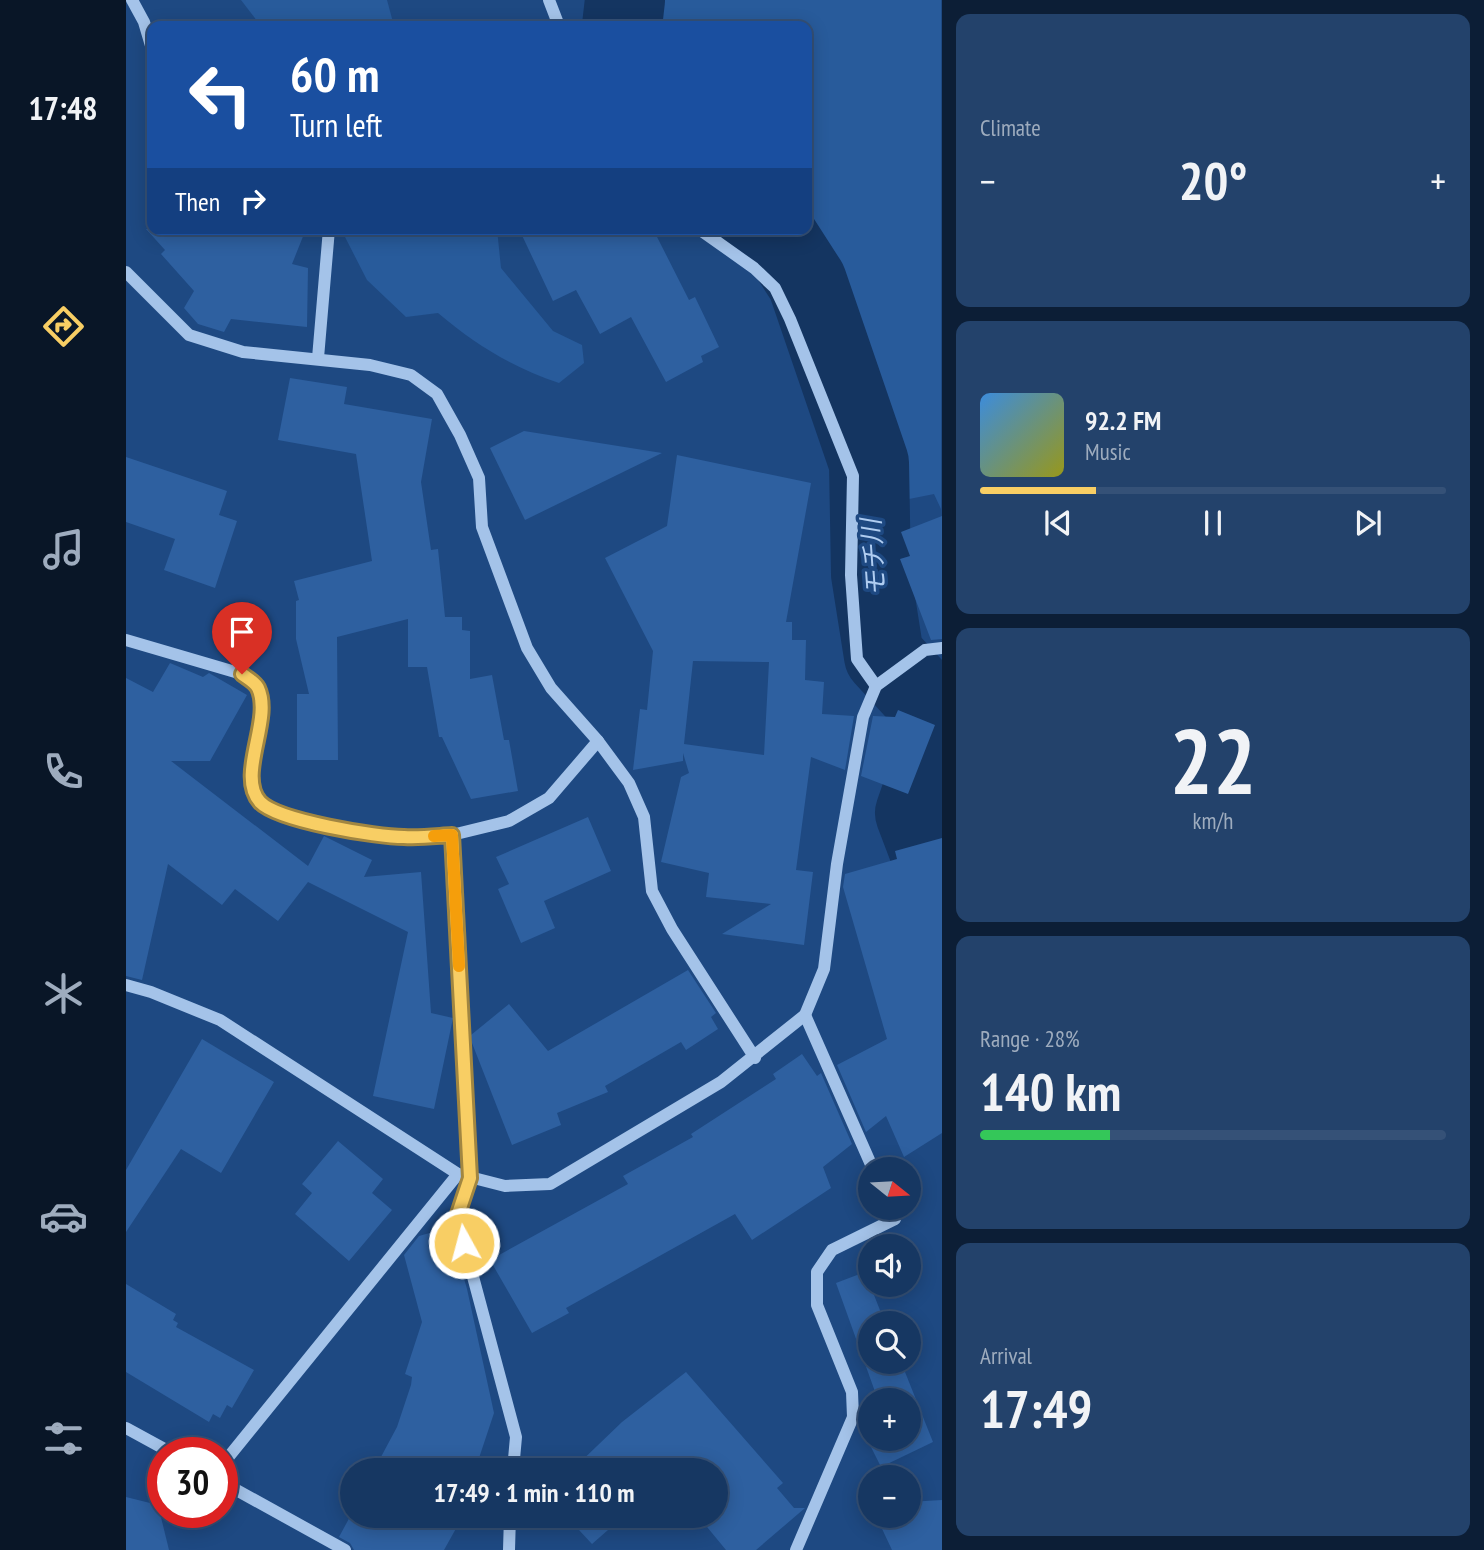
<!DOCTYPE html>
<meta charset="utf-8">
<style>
:root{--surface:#163762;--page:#23426b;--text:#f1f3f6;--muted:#9eacbe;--line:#355177;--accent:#f8ce64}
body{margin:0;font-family:"PT Sans Narrow","Noto Sans JP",sans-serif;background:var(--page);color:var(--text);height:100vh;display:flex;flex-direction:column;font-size:26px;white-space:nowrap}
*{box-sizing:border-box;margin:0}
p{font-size:23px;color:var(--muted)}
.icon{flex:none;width:38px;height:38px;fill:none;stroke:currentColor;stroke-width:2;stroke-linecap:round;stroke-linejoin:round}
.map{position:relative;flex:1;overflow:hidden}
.drawer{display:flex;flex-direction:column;gap:14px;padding:14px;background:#0c1e36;width:542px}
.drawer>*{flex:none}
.banner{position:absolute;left:21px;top:21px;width:665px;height:214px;border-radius:14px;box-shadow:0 4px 18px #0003,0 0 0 2px var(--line);background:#1a4fa0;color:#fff;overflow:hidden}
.needle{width:46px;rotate:108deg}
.controls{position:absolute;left:732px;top:1157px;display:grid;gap:14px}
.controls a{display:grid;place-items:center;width:63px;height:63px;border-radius:50%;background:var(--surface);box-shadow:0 4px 18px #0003,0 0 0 2px var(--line);font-size:35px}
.speed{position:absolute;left:21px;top:1437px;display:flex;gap:14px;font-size:35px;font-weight:700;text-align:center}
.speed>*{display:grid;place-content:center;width:91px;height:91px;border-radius:50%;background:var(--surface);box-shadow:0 4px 18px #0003,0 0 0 2px var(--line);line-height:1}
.speed .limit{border:10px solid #d22;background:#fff;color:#111}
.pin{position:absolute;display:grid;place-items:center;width:60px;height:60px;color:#fff;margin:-72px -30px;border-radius:50% 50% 50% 0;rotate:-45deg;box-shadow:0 0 7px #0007}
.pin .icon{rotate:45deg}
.me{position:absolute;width:77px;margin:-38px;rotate:353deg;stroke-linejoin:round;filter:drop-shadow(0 0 5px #0008)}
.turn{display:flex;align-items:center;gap:24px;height:147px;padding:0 28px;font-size:32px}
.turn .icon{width:91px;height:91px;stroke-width:2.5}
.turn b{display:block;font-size:49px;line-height:60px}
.then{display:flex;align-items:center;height:66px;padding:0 28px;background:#0003;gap:14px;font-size:26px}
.big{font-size:52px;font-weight:800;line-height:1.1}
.drawer .widget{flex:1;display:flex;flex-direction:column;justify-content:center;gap:10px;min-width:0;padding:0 24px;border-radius:14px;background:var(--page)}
.drawer .dial{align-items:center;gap:0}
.dial b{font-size:91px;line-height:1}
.song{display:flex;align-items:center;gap:21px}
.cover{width:84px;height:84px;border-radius:10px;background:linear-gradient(135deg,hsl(210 70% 55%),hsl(60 70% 35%))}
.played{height:7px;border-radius:4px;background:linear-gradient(90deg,var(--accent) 25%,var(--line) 25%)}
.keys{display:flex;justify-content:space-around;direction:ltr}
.heat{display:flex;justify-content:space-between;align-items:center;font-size:38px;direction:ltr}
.charge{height:10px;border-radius:5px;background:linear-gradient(90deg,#34c759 28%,var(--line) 0)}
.trip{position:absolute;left:214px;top:1458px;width:388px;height:70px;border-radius:35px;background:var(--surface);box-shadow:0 4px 18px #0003,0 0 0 2px var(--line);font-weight:800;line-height:70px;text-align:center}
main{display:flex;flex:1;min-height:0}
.menu{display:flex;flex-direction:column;width:126px;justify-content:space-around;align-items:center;background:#091627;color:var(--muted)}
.menu .icon{width:49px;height:49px}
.menu .selected{color:var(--accent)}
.menu b{font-size:32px;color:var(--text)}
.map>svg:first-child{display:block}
.green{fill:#285b9b}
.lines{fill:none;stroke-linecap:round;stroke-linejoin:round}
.river{stroke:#143561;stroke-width:80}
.building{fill:#2e60a0;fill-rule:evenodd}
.minor{stroke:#a4c3e9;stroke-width:12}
.route-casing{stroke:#a18641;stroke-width:18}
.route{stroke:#f8ce64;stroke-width:12}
.slow{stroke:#f59e0b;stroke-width:12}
.labels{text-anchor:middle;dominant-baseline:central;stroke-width:7;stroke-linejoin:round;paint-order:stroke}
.water-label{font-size:26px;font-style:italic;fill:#b0cdf1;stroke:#1e4982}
</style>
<main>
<nav class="menu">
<b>17:48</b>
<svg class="icon selected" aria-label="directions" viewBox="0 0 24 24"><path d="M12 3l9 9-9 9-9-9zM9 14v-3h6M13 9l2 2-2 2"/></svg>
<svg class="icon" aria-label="music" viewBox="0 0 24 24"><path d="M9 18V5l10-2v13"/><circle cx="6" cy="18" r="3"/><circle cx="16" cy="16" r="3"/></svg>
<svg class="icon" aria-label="phone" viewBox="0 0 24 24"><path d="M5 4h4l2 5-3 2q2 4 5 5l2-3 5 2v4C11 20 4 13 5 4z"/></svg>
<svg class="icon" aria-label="climate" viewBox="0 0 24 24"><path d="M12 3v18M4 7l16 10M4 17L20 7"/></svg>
<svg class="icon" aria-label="car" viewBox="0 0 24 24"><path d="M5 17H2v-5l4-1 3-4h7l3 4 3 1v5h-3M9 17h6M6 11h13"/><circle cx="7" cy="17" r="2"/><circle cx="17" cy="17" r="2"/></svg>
<svg class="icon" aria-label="filters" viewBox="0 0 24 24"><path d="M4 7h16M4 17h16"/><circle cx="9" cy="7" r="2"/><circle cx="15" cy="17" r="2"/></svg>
</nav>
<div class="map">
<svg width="816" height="1550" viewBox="0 0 816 1550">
<rect width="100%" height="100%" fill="#1e4982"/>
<!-- green -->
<g class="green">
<path d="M 115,0 L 261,0 L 268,26 L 135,26 Z"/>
<path d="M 525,0 L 815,0 L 815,509 L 808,494 L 763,503 L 755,436 L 679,236 L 669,229 L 681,229 L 681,26 L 514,26 Z"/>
<path d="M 222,229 L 371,229 L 375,268 L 427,331 L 456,345 L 458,363 L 433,383 C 386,367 350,345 312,313 L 280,317 L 241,280 L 219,237 Z"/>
</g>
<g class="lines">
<!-- river -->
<g class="river">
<path d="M 496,26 L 499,0"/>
<path d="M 635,229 L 652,237 L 681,282 L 743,463 L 745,574 L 758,656 L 815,718 L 815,738 L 789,813 L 816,884"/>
</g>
</g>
<!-- building -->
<g class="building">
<path d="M 20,229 L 180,229 L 166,264 L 182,268 L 181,327 L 105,319 L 98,332 L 72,324 L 58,308 L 68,291 L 35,254 L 39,250 Z"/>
<path d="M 393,229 L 527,229 L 563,300 L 569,297 L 593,347 L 575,356 L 577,362 L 540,382 L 505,317 L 474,334 L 450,290 L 427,301 Z"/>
<path d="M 164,378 L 221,387 L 218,404 L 306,419 L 295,482 L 305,550 L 312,549 L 319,617 L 336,617 L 336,630 L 344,631 L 344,679 L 366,675 L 378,740 L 383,740 L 392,791 L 345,799 L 316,737 L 313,737 L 301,667 L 282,667 L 282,619 L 211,637 L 212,760 L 171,760 L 171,694 L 183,694 L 170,639 L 170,601 L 173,600 L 168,581 L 246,561 L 230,454 L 152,440 Z"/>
<path d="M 398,431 L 536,453 L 399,520 L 364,448 Z"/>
<path d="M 551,455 L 685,483 L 660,622 L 666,622 L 666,640 L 680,640 L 679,680 L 698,682 L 696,714 L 728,716 L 719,770 L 685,757 L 670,870 L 687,872 L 678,945 L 596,934 L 645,904 L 580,897 L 583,873 L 535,862 L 555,777 L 563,773 L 557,753 L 557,761 L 507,770 L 514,709 L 521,710 L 527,651 L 479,558 L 541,526 ZM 567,661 L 643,662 L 638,755 L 558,744 Z"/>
<path d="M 0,457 L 101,491 L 93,515 L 111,521 L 89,588 L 38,570 L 49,539 L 0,522 Z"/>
<path d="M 816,516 L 816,639 L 805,640 L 774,559 L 784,556 L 775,532 Z"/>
<path d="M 44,663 L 77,677 L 83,673 L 121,695 L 84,761 L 45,761 L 182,866 L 198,836 L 246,860 L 238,877 L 295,872 L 305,1013 L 327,1018 L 308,1109 L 247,1096 L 282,932 L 182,882 L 152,921 L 109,889 L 96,905 L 42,864 L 16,980 L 0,976 L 0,678 L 27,692 Z"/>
<path d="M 772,710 L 809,725 L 782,794 L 735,776 L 747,716 L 769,717 Z"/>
<path d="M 462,817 L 485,871 L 418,901 L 429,928 L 395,943 L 372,889 L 383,884 L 370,857 Z"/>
<path d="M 816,838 L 816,1133 L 778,1157 L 760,1116 L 740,1132 L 711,1065 L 761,1039 L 717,887 L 719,874 L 771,859 L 769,851 Z"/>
<path d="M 562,970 L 590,1013 L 585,1017 L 592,1029 L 560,1050 L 555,1042 L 479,1086 L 482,1092 L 431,1113 L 435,1125 L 386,1145 L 346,1043 L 345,1035 L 383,1004 L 422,1051 Z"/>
<path d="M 76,1039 L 148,1082 L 95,1173 L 55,1149 L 0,1232 L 0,1170 Z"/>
<path d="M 676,1054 L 691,1076 L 695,1073 L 726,1144 L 697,1167 L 705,1188 L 626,1240 L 609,1214 L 440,1308 L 443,1313 L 406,1333 L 364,1260 L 502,1184 L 497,1176 L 567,1137 L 565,1134 L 650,1079 L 647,1074 Z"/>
<path d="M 212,1141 L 257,1179 L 246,1193 L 266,1210 L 223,1261 L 169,1214 L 186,1193 L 176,1184 Z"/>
<path d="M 321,1228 L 334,1277 L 337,1275 L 341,1289 L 368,1413 L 349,1470 L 248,1470 L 271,1427 L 285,1385 L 286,1377 L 279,1374 L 296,1322 L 278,1255 L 293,1236 Z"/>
<path d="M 739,1272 L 759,1323 L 744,1323 L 744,1362 L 775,1362 L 807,1442 L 755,1467 L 739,1435 L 744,1432 L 744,1438 L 782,1438 L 782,1400 L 752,1400 L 710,1283 Z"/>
<path d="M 0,1284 L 50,1314 L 47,1320 L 52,1323 L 50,1327 L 128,1370 L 106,1408 L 101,1405 L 94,1418 L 87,1414 L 83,1422 L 0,1372 Z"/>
<path d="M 560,1372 L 657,1483 L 651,1488 L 668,1508 L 679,1508 L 630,1550 L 600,1550 L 572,1516 L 590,1516 L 590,1470 L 446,1470 L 496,1422 Z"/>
<path d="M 0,1497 L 32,1505 L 43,1550 L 0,1550 Z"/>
<path d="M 816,1500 L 816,1550 L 766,1550 L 750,1516 L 782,1516 L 782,1502 Z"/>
<path d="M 226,1513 L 226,1516 L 337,1516 L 318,1550 L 228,1550 L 224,1543 L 213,1537 Z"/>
<path d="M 440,1516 L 498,1516 L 466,1544 Z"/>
</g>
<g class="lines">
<!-- minor -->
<g class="minor">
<path d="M 6,0 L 18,22 L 26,49"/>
<path d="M 423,0 L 433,26"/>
<path d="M 573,229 L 628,268 L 649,288 L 664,319 L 727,476 L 725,575 L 731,659 L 750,686"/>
<path d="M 0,272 L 63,335 L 117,352 L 244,365 L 285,375 L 311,394 L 334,435 L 353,478 L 356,527 L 401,648 L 425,688 L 472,741 L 503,783 L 518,817 L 526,891 L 546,929 L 629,1058"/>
<path d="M 192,358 L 203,229"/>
<path d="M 0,640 L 116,674 L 131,685 L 136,703 L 125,780 L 134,802 L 158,815 L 190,824 L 276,838 L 326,835 L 383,821 L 423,798 L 472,741"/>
<path d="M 326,835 L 344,1178 L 331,1217 L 390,1437 L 387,1470"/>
<path d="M 0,985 L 25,992 L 94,1020 L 332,1174 L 379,1186 L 424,1184 L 595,1082 L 679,1015 L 698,969 L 711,864 L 737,717 L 750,686 L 799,650 L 816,648"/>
<path d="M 679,1015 L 747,1169"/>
<path d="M 0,1428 L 44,1452"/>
<path d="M 96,1465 L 332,1174"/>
<path d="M 96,1482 L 219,1550"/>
<path d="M 383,1550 L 384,1516"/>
<path d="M 670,1550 L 727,1417 L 726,1392 L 691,1305 L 691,1272 L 706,1250 L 769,1219 L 764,1208"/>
</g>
</g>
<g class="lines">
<!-- route casing -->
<g class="route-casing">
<path id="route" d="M 116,674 C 121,678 129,682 132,688 C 147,720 110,775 134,802 C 152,821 251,837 278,837 C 294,838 310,836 326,835 L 344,1178 L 331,1217 L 338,1243"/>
</g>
<!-- route -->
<use href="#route" class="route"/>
<!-- slow -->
<path class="slow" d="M 308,836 L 326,835 L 333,966"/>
</g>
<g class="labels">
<!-- water labels -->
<g class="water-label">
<text transform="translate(747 558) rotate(-94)">モチ川</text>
</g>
</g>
</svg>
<div class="controls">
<a><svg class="needle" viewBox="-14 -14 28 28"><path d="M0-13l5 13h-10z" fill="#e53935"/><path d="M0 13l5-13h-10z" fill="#9eacbe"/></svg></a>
<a><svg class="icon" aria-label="sound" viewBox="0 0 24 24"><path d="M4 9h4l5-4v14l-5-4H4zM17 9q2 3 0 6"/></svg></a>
<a><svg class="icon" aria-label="search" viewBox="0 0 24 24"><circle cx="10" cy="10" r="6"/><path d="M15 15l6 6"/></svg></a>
<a>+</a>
<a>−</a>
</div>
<div class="speed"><div class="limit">30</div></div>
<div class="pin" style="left:116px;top:674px;background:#d93025"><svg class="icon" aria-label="arrive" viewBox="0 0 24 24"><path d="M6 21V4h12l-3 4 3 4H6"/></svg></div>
<svg class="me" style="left:338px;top:1243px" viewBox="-20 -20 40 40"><circle r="17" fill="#f8ce64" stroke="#fff" stroke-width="3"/><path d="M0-11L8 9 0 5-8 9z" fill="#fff"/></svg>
<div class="trip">17:49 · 1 min · 110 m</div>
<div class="banner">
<div class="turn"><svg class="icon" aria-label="left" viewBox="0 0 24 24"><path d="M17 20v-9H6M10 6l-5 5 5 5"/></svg><div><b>60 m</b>Turn left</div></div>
<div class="then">Then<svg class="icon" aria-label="right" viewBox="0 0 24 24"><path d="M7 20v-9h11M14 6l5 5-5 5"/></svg></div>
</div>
</div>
<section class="drawer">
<div class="widget"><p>Climate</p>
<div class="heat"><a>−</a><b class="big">20°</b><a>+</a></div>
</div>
<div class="widget">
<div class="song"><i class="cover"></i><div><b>92.2 FM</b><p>Music</p></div></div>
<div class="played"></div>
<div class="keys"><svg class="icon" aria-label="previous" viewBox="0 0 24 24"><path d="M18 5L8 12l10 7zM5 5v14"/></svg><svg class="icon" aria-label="pause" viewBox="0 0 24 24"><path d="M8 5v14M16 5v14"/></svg><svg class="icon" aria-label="next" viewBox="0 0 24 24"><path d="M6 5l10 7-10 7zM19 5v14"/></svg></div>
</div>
<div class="widget dial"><b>22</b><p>km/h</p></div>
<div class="widget"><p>Range · 28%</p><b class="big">140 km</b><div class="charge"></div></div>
<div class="widget"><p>Arrival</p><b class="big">17:49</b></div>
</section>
</main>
